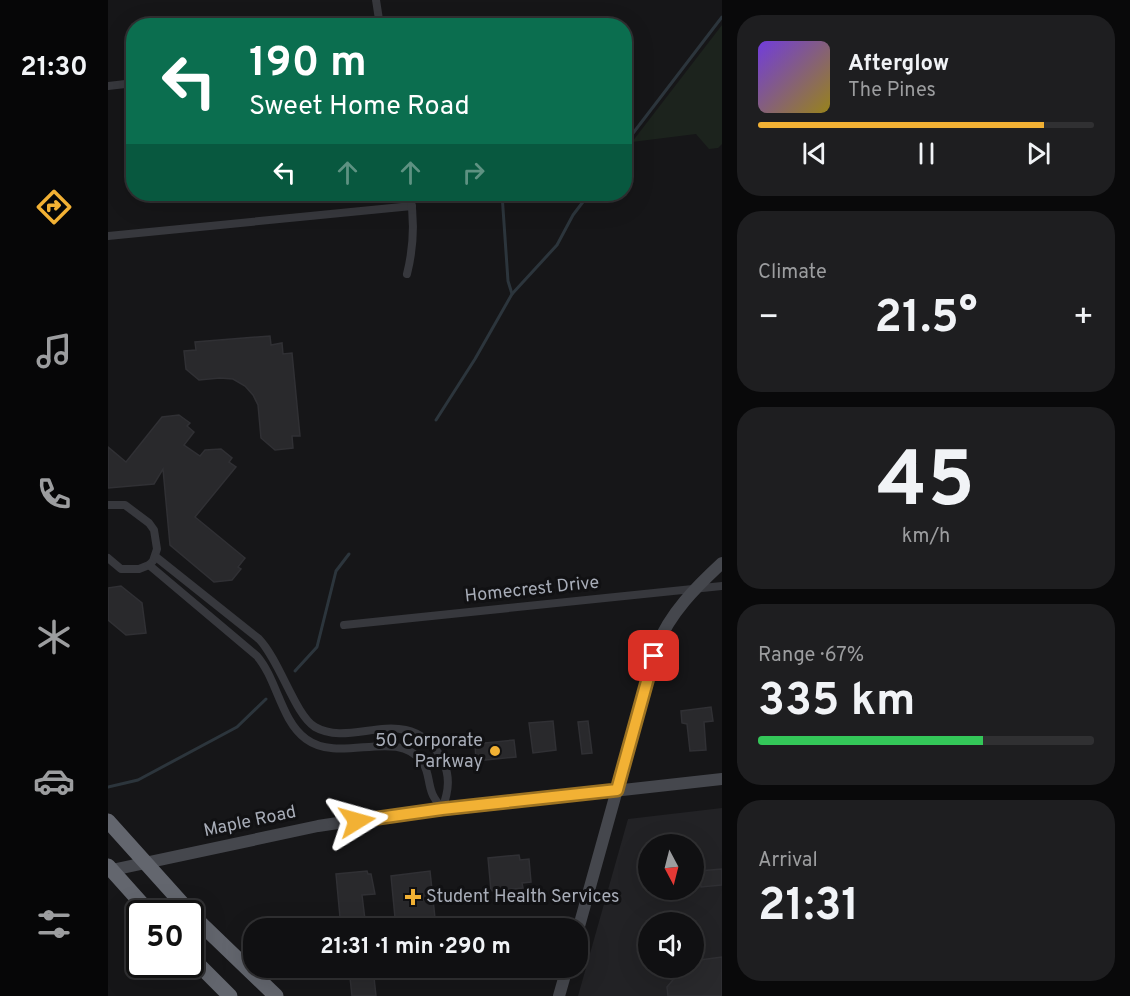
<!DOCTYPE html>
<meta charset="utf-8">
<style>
:root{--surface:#101012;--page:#1e1e20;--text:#f1f3f6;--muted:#9c9d9f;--line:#303032;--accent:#f2b134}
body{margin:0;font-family:Overpass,sans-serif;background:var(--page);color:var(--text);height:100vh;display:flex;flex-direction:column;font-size:22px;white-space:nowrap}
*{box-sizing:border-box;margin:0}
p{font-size:20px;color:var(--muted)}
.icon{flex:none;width:33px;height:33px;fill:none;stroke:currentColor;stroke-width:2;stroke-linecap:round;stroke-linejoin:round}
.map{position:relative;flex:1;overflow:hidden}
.sheet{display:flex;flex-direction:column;gap:15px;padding:15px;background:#09090a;width:408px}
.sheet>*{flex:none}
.hud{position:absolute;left:18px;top:18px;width:506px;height:183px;border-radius:24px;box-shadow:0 6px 24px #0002,0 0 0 2px var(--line);background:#0b6e4f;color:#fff;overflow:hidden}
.needle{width:39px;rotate:173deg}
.buttons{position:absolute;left:530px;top:834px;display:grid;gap:12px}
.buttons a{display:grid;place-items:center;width:66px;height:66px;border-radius:50%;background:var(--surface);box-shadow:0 6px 24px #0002,0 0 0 2px var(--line);font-size:30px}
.speed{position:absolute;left:18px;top:900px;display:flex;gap:12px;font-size:30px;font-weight:700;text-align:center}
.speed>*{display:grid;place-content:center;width:78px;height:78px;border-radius:50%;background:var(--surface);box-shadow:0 6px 24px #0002,0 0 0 2px var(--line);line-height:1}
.speed .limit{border:3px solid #111;border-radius:9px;background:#fff;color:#111}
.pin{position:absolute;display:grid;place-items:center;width:51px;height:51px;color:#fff;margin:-26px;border-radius:12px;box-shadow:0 3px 9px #0006}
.me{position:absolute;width:66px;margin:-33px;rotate:82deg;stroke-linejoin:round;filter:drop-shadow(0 0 4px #0008)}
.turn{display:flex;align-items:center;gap:21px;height:126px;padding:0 24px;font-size:27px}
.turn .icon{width:78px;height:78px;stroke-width:2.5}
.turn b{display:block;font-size:42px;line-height:51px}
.lanes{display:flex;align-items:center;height:57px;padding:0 24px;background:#0003;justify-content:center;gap:30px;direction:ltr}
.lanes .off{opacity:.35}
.big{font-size:45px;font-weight:700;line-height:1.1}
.sheet .tile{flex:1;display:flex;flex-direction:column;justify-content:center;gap:9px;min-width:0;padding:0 21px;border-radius:24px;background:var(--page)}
.sheet .dial{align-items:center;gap:0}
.dial b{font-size:78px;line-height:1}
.song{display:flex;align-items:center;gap:18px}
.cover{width:72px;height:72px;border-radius:9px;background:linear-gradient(135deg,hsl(260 70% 55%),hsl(50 70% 35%))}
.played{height:6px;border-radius:3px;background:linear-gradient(90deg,var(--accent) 85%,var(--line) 85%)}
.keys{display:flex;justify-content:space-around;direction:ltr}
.heat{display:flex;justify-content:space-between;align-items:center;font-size:33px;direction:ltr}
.charge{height:9px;border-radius:4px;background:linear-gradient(90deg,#34c759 67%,var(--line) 0)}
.trip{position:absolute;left:135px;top:918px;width:345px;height:60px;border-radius:24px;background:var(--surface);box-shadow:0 6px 24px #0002,0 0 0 2px var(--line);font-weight:700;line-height:60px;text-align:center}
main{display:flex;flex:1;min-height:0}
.menu{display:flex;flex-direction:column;width:108px;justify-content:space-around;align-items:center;background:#060607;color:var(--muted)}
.menu .icon{width:42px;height:42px}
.menu .active{color:var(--accent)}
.menu b{font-size:27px;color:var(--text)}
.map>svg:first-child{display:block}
.built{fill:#222225;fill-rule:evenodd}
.green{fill:#1c231d}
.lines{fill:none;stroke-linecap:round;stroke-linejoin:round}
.stream{stroke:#2c353c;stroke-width:3}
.building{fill:#29292c;stroke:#303034;stroke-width:1.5}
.street{stroke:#37383d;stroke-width:8}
.secondary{stroke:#45474d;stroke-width:12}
.highway{stroke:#63666e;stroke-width:15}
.route-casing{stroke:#9d7322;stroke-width:15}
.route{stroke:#f2b134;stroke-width:10}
.poi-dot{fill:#f2b134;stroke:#111113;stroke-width:2}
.labels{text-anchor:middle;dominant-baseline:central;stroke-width:6;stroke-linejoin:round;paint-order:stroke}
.street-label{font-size:18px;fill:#a8adb8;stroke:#111113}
.poi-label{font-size:18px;fill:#a8adb8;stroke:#111113;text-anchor:end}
</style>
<main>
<nav class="menu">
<b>21:30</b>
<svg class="icon active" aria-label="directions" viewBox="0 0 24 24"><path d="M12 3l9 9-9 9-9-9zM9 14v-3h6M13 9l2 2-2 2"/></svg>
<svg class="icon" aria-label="music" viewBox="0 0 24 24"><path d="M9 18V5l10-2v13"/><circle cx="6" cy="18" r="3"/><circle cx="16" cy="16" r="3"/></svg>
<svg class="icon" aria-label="phone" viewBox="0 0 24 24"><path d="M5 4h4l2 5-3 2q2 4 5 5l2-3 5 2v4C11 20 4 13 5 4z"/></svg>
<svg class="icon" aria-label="climate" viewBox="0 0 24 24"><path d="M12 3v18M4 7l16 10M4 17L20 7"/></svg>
<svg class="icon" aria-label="car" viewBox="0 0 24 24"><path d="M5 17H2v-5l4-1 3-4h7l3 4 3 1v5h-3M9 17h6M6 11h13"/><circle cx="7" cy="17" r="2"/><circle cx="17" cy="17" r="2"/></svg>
<svg class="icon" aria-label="filters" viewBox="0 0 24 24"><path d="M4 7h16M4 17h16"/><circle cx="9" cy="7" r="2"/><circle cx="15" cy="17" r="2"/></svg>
</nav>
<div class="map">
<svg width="614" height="996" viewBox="0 0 614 996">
<rect width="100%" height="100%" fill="#161618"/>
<!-- built -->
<path class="built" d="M 614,808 L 614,996 L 470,996 L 520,819 ZM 540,844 L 585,844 L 585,890 L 540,890 ZM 540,922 L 585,922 L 585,968 L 540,968 Z"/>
<!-- green -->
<path class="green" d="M 614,25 L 614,144 L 610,148 L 601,149 L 588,134 L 524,142 Z"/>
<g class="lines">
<!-- stream -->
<g class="stream">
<path d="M 516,145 L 614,17"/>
<path d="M 394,194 L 400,281 L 404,294"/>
<path d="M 328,420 L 367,359 L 404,294 L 449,245 L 465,215 L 481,194"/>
<path d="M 187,671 L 209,647 L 228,571 L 241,554"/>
<path d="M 0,787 L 30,780 L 129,727 L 158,699"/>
</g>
</g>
<!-- building -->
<g class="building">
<path d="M 162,336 L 163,345 L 174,343 L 175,354 L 184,353 L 192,436 L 184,436 L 185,448 L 167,450 L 153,438 L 150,405 L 145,395 L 137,386 L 125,379 L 112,378 L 91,380 L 78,369 L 76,351 L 88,350 L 87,342 Z"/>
<path d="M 71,415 L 82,423 L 79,426 L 86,432 L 76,445 L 92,456 L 97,450 L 113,449 L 124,458 L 121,462 L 128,467 L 87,517 L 137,558 L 130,567 L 133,569 L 124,580 L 106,582 L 62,545 L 55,469 L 46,484 L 0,488 L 0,447 L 18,462 L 54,417 Z"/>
<path d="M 13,586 L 34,603 L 38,633 L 18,635 L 0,620 L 0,588 Z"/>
<path d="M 603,707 L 605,721 L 596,722 L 598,750 L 582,751 L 579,724 L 574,723 L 573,711 Z"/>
<path d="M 445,721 L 448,750 L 425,753 L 421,723 Z"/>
<path d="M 480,721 L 484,753 L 474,754 L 470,722 Z"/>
<path d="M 406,740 L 408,757 L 368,761 L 367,744 Z"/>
<path d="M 411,855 L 412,860 L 421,859 L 423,882 L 414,883 L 415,888 L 383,891 L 380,858 Z"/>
<path d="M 614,869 L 614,885 L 593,887 L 591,871 Z"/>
<path d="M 259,871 L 260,874 L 263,874 L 267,894 L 254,895 L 258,928 L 233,928 L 228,874 Z"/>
<path d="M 322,871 L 327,918 L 305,921 L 305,928 L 288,928 L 283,876 Z"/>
<path d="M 614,957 L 614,996 L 560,996 L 559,987 L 575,968 L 585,968 L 585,961 Z"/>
<path d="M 241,968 L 265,968 L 268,996 L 244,996 Z"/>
</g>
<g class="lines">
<!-- street -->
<g class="street">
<path d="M 268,0 L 272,26"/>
<path d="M 0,86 L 26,83"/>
<path d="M 0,236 L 304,206"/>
<path d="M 299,274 C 306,246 307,222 302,194"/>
<path d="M 0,505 L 17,505 L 41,523 L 46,530 L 49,549 L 45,561 L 41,565 L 31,569 L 13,569 L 0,558"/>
<path d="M 48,557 L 151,639 C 172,661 187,715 207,727 C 245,749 298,701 333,757 C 343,775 341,791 334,809"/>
<path d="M 41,565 L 149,656 C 169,679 173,721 198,739 C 233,765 289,726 315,763 C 321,772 320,783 324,793 C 326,799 331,804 334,809"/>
<path d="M 236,625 L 614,586"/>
</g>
<!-- secondary -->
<g class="secondary">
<path d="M 0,871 L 210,826 L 263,818 L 614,779"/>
<path d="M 470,930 L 549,646 C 562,613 588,587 614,563"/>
<path d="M 451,996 L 459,968"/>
</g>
<!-- highway -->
<g class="highway">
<path d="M 0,821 L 89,920 L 168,996"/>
<path d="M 0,866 L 43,914"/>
<path d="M 82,956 L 122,996"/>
</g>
</g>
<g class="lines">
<!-- route casing -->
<g class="route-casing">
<path id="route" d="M 249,821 L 334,809 L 509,790 L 546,656"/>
</g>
<!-- route -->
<use href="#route" class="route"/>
</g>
<!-- markers -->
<g class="poi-dot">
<circle cx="387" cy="751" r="6"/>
<path d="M302 888h6v6h6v6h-6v6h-6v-6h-6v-6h6z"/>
</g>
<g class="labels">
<!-- street labels -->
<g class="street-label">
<text transform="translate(424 590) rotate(-6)">Homecrest Drive</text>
<text transform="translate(142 822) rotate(-12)">Maple Road</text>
</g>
<!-- poi labels -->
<g class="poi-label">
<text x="375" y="741">50 Corporate<tspan x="375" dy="21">Parkway</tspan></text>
<text x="318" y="897" text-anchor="start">Student Health Services</text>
</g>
</g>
</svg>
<div class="buttons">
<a><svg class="needle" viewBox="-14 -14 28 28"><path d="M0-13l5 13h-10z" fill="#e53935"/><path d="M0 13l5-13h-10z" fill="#9c9d9f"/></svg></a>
<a><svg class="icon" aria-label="sound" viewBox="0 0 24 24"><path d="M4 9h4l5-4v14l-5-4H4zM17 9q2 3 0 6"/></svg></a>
</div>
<div class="speed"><div class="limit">50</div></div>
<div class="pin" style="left:546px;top:656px;background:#d93025"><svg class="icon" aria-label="arrive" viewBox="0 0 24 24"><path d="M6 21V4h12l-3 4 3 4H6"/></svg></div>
<svg class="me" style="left:249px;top:821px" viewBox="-20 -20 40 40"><path d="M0-17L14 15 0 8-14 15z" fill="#f2b134" stroke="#fff" stroke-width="4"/></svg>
<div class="trip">21:31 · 1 min · 290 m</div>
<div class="hud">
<div class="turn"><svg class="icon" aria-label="left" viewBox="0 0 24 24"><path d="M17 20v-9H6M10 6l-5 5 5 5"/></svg><div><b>190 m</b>Sweet Home Road</div></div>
<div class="lanes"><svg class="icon" aria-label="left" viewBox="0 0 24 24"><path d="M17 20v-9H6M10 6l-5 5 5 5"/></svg><svg class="icon off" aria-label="ahead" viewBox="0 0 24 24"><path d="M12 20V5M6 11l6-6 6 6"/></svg><svg class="icon off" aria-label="ahead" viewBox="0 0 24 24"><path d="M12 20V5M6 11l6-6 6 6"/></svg><svg class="icon off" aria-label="right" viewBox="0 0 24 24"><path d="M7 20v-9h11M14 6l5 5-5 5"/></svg></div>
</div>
</div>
<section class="sheet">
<div class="tile">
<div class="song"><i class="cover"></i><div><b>Afterglow</b><p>The Pines</p></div></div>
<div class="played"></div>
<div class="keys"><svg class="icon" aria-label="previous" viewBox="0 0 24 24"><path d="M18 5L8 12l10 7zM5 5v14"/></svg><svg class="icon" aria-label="pause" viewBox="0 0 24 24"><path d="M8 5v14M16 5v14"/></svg><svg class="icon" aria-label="next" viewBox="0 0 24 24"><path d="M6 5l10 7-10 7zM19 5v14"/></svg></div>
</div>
<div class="tile"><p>Climate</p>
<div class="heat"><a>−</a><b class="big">21.5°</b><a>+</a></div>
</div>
<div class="tile dial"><b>45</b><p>km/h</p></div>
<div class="tile"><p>Range · 67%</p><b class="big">335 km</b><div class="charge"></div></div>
<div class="tile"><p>Arrival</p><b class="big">21:31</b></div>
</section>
</main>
